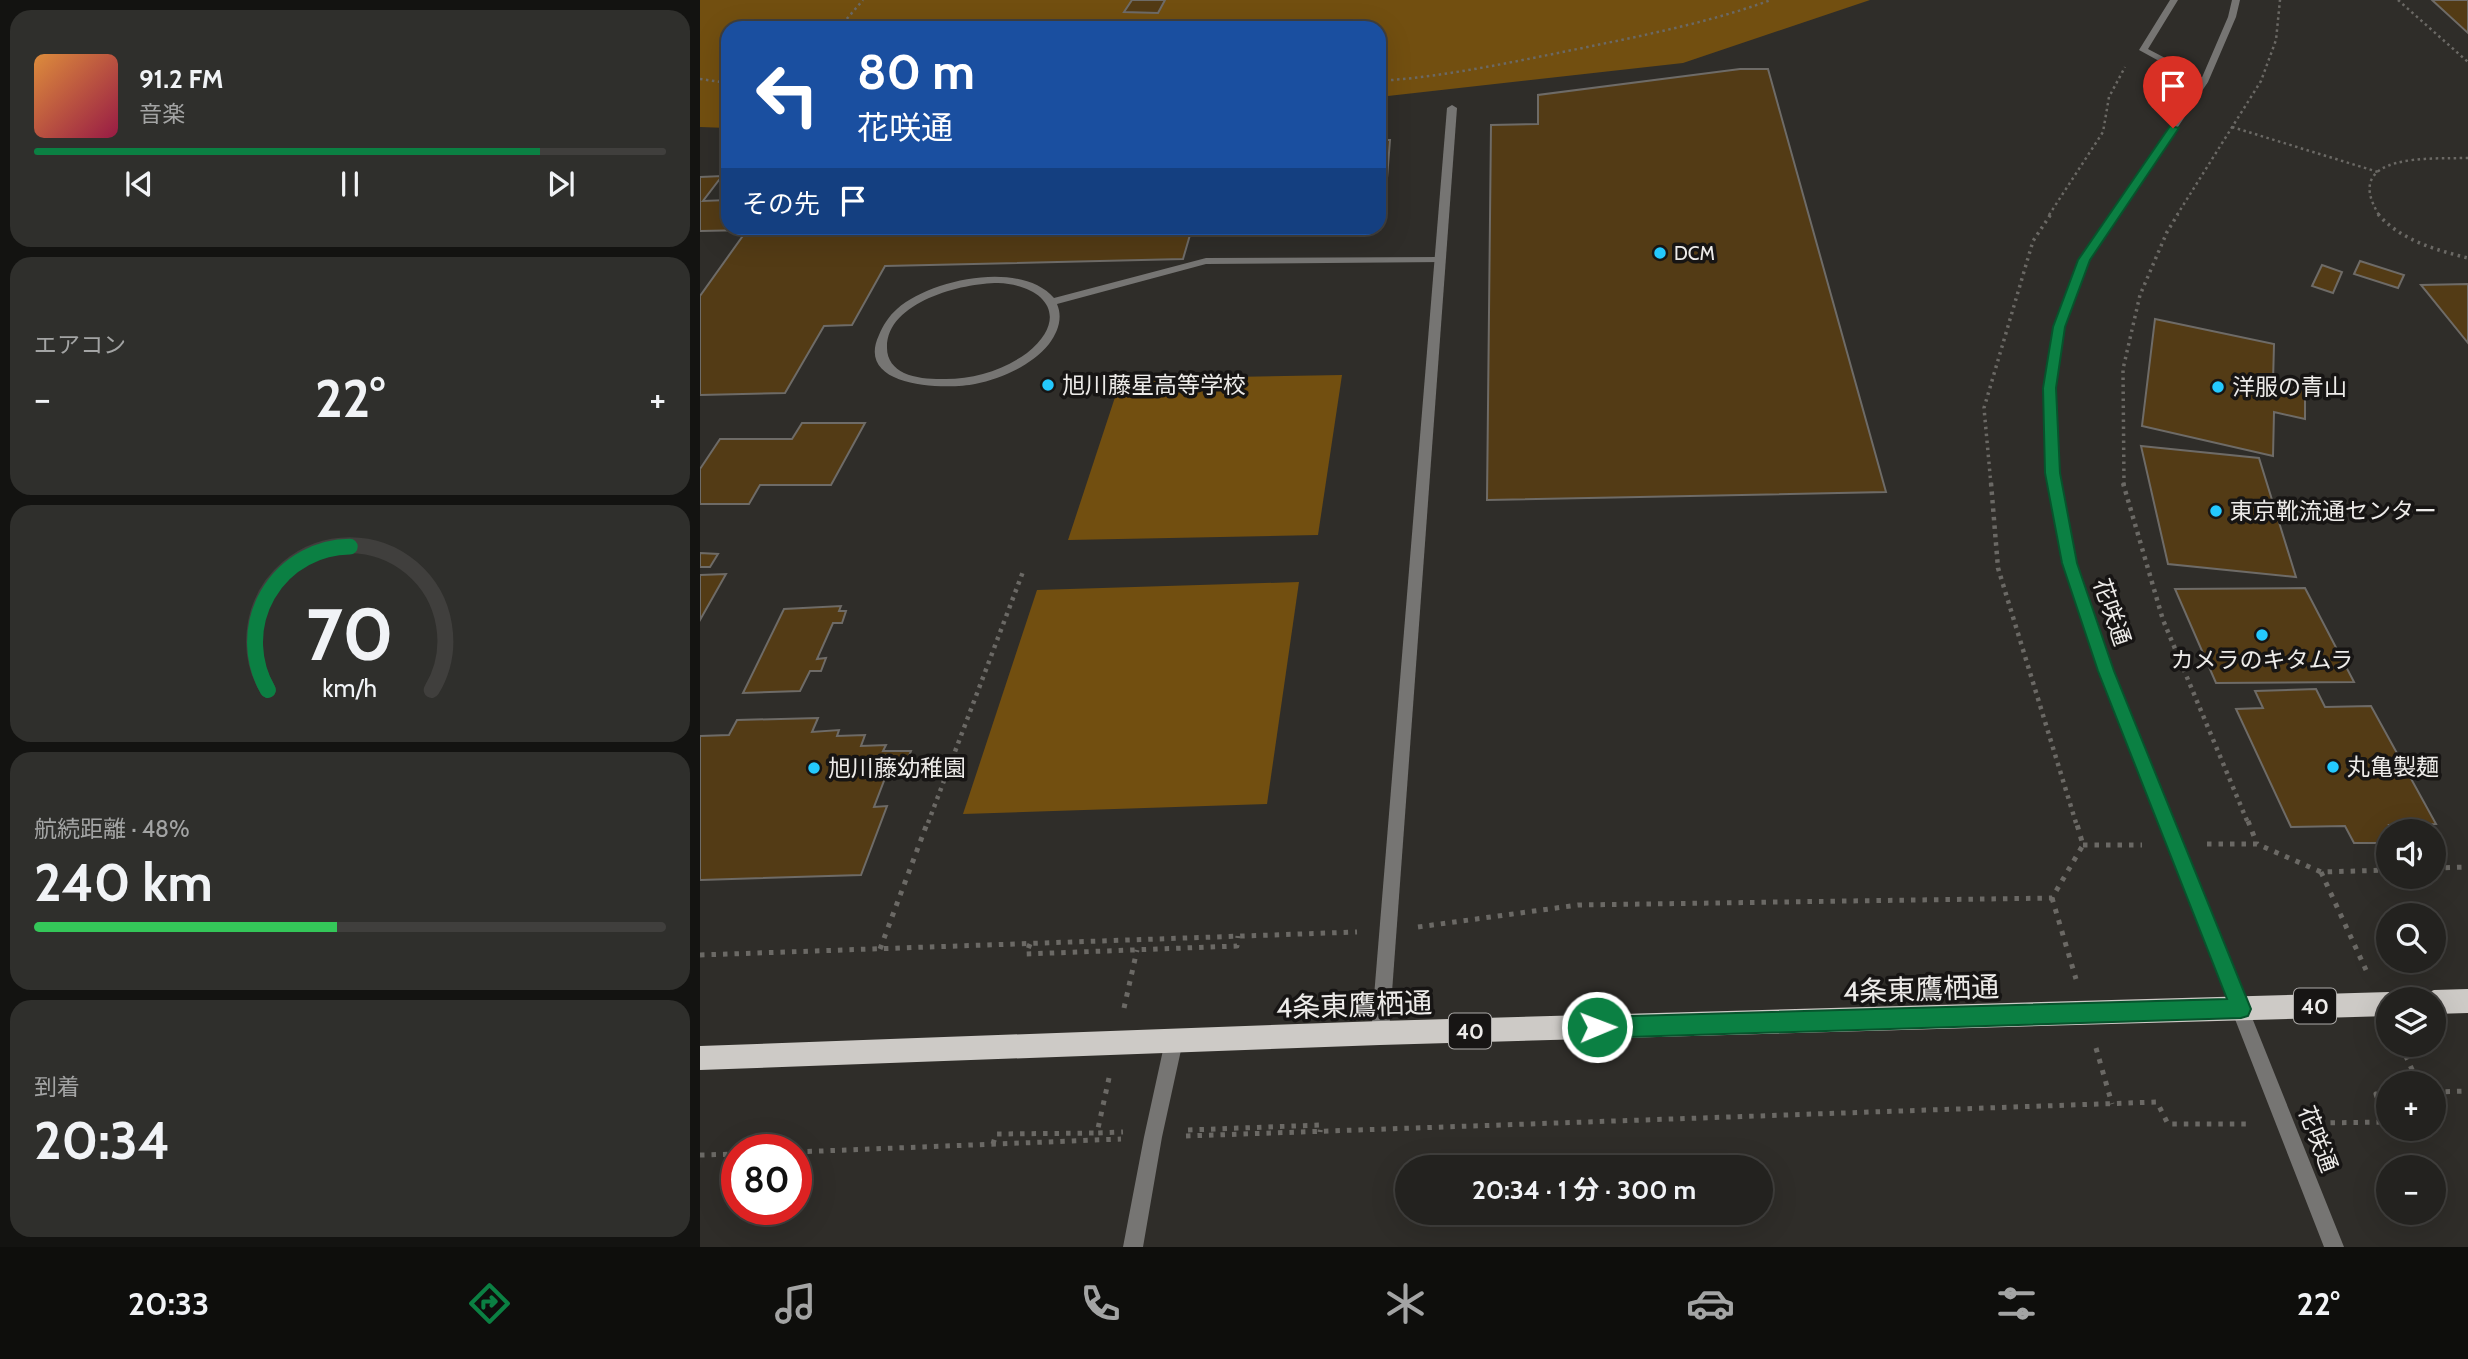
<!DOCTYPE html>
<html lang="ja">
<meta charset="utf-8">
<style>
:root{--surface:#23221f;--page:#2f2f2c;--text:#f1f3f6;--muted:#a3a4a4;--line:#403f3d;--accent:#0b8043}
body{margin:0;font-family:Cabin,"Noto Sans JP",sans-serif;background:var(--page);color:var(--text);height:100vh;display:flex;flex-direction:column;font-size:26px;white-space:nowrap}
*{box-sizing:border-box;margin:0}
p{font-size:23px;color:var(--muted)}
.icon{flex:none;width:38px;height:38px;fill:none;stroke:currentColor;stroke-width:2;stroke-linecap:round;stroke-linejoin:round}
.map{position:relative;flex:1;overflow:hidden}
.side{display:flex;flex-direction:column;gap:10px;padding:10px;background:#131311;width:700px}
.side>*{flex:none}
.guide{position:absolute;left:21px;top:21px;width:665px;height:214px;border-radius:21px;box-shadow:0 7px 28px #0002,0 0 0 2px var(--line);background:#1a4fa0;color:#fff;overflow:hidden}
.tools{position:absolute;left:1676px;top:819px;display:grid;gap:14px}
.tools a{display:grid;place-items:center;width:70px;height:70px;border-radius:50%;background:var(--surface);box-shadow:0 7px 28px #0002,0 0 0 2px var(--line);font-size:35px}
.speed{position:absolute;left:21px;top:1134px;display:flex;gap:14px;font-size:35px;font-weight:700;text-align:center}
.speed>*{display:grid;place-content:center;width:91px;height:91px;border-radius:50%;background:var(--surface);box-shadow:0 7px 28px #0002,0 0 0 2px var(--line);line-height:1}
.speed .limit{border:10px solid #d22;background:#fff;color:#111}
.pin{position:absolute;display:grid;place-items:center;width:60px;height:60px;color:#fff;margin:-72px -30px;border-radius:50% 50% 50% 0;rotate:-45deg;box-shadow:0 0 7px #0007}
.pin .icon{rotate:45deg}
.me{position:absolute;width:77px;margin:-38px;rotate:89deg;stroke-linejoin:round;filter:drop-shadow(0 0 5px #0008)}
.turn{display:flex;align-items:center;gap:24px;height:147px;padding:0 21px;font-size:32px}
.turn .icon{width:91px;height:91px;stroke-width:2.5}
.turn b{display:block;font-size:49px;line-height:60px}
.then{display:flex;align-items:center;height:66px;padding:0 21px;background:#0003;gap:14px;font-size:26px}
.big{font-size:52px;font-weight:700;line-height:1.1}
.side .widget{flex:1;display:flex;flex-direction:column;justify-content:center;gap:10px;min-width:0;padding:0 24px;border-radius:21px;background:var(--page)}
.side .dial{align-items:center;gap:0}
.dial svg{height:182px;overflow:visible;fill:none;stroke:var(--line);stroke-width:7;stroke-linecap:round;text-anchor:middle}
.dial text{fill:var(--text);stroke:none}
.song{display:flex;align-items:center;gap:21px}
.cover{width:84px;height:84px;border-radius:10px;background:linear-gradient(135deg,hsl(30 70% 55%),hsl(340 70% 35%))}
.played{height:7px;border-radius:4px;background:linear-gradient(90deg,var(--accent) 80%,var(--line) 80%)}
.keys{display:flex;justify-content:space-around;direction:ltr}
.heat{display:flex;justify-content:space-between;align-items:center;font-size:38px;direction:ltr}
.charge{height:10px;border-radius:5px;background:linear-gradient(90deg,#34c759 48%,var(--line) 0)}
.trip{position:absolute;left:695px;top:1155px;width:378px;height:70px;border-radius:35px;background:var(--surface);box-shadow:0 7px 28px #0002,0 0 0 2px var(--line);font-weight:700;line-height:70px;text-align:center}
.menu{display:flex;height:112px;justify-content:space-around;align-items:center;background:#0e0e0c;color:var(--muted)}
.menu .icon{width:49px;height:49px}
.menu .on{color:var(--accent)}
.menu b{font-size:32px;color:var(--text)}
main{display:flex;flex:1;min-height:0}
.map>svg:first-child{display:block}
.green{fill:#724f10}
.building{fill:#533b15;stroke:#6e6b67;stroke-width:2}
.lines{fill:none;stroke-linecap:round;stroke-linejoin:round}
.path-far3{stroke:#6b6965;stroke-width:2.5;stroke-dasharray:2.5 3.5;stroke-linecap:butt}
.path-far2{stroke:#6b6965;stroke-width:3.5;stroke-dasharray:2.5 4.5;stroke-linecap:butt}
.path-far1{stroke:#6b6965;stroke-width:4.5;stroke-dasharray:3.5 5;stroke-linecap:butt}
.path{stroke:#6b6965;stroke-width:5;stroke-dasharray:4.5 7;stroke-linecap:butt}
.service{fill:#767573;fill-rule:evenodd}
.minor{fill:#767573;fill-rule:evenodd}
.tertiary{fill:#767573;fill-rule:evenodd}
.trunk{fill:#cdcac6;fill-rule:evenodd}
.route{fill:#0b8043;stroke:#07532c;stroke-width:2}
.poi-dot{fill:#24c9fe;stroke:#171514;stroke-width:2.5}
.labels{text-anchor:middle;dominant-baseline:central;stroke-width:7;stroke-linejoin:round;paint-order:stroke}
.far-poi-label{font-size:19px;fill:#edebe9;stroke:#171514;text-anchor:start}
.shield{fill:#171514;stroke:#adaba9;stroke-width:2}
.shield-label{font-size:21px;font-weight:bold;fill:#edebe9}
.poi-label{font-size:23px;fill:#edebe9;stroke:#171514;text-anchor:start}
.street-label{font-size:23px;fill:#edebe9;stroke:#171514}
.near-street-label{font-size:28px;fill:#edebe9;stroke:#171514}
</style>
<main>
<section class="side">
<div class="widget">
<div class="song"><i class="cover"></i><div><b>91.2 FM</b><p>音楽</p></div></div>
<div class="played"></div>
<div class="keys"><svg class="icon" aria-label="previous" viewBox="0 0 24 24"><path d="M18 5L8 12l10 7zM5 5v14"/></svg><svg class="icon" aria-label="pause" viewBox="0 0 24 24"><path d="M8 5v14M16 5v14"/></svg><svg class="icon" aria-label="next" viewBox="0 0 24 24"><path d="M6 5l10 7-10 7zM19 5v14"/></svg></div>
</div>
<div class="widget"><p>エアコン</p>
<div class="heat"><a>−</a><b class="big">22°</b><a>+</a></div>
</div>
<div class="widget dial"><svg viewBox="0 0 100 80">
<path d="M14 69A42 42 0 1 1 86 69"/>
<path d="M14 69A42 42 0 0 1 50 6" stroke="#0b8043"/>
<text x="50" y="56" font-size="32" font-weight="700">70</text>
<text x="50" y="72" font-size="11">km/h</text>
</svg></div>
<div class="widget"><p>航続距離 · 48%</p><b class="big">240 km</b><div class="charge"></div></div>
<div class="widget"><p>到着</p><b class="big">20:34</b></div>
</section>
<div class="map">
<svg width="1768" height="1247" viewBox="0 0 1768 1247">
<rect width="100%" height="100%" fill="#2f2d29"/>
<!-- green -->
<g class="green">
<path d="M 0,0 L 1170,0 L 983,63 L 679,97 L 679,28 L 28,28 L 28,128 L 0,127 Z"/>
<path d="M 642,375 L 618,535 L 368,540 L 421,379 Z"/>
<path d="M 599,582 L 567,804 L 263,814 L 337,590 Z"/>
</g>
<!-- building -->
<g class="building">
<path d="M 432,0 L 465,0 L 458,13 L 424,12 Z"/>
<path d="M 1732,0 L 1768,0 L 1768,33 Z"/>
<path d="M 1040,69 L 1068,69 L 1186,492 L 787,500 L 791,125 L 838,124 L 838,95 Z"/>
<path d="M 679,140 L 690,140 L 687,178 L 679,178 Z"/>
<path d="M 22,176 L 3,201 L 27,200 L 23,205 L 28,205 L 28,228 L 492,228 L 483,259 L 185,266 L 152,325 L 124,326 L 85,393 L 0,395 L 0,296 L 47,230 L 0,231 L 0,177 Z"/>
<path d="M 1660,261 L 1704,275 L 1698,288 L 1654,274 Z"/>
<path d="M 1622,265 L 1642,272 L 1633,293 L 1612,286 Z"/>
<path d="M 1768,284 L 1768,343 L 1721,285 Z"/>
<path d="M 1455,319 L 1574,344 L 1573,383 L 1605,390 L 1605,419 L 1574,412 L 1573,456 L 1442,426 Z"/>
<path d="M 102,423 L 165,423 L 131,485 L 60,485 L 49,504 L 0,504 L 0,469 L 20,439 L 92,439 Z"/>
<path d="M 1441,446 L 1559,458 L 1596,577 L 1468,564 Z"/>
<path d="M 0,553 L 18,554 L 10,567 L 0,567 Z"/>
<path d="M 26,574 L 0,620 L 0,575 Z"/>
<path d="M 1605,588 L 1654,682 L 1516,683 L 1475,589 Z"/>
<path d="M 141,606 L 139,611 L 146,611 L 142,623 L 133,623 L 117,659 L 126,658 L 121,671 L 110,671 L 100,691 L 43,693 L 84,609 Z"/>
<path d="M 1616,689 L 1625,707 L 1671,706 L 1736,824 L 1689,825 L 1692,831 L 1689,831 L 1689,843 L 1654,843 L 1645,826 L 1591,827 L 1536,709 L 1563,708 L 1555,691 Z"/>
<path d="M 118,718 L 112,732 L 139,730 L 137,736 L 165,735 L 161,746 L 186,745 L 183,751 L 211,751 L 202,773 L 187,773 L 174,807 L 187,806 L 161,875 L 0,880 L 0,736 L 29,735 L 37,720 Z"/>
</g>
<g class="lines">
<!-- path-far3 -->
<g class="path-far3">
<path d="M 1698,0 L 1768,62"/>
<path d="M 139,28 L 163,0"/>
<path d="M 0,79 L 28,83"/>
<path d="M 679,81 C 740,77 798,65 858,53 C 930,38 1002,25 1071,0"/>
<path d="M 1532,127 L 1678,172"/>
<path d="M 1349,215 L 1403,132 L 1409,97 L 1425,67"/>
<path d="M 1477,215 L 1561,81 L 1576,40 L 1580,0"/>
<path d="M 1679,215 C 1640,152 1732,159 1768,158"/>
</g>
<!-- path-far2 -->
<g class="path-far2">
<path d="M 1678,214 C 1700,240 1736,250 1768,258"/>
<path d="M 1291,485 L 1284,408 L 1333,241 L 1351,214"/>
<path d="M 1424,485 L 1423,369 L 1440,295 L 1467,232 L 1478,214"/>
</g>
<!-- path-far1 -->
<g class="path-far1">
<path d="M 1291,483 L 1298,568 L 1376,823"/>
<path d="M 1423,483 L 1463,620 L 1548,823"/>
<path d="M 228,823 L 324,569"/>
</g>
<!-- path -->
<g class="path">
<path d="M 1548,821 L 1557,844"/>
<path d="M 1507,844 L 1557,844 L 1621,872 L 1689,870"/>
<path d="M 1383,845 L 1442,845"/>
<path d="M 1734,868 L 1768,867"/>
<path d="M 1621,872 L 1666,970"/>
<path d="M 1352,898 L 1376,979"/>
<path d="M 718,927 L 878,905 L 1352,898 L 1383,845 L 1376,821"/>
<path d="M 330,944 L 326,954 L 537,946 L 538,936"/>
<path d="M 180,949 L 228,821"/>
<path d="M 0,955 L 657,932"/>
<path d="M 424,1008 L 437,950"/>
<path d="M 1701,1045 L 1718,1083"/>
<path d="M 1396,1048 L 1412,1104"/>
<path d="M 409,1078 L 397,1133 L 423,1132"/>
<path d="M 1734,1092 L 1768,1091"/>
<path d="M 1619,1123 L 1685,1122 L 1676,1094 L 1689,1093"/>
<path d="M 488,1130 L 621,1125 L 620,1132"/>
<path d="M 486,1136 L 1457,1102 L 1468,1124 L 1551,1124"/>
<path d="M 293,1144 L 296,1134 L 397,1133"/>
<path d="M 96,1152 L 421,1139"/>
<path d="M 0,1155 L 37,1154"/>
</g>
<!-- service -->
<path class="service" d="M 740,257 L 744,258 L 744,262 L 506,264 L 357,304 C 363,318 358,332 349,344 C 331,366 302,378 275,384 C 246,390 154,388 179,335 C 183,325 189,316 197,309 C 231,279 321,260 354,298 L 506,258 ZM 298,283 C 346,285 371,318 327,353 C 302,371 271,380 241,379 C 229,379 215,378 204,373 C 194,368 187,360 187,348 C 186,302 262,283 298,283 Z"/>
<!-- minor -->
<g class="minor">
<path d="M 1470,0 L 1478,0 L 1448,49 L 1507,80 L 1507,84 L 1501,84 L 1439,50 Z"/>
<path d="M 752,105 L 757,108 L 689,1033 L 686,1039 L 680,1042 L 674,1039 L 671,1033 L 747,108 Z"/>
<path d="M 474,1032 L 480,1035 L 483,1041 L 462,1137 L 443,1247 L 423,1247 L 444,1137 L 465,1041 L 468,1035 Z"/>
</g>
<!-- tertiary -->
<path class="tertiary" d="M 1532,0 L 1540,0 L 1536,17 L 1508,82 L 1389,260 L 1365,327 L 1356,389 L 1358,473 L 1376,563 L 1413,671 L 1644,1247 L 1624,1247 L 1399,671 L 1362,563 L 1346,473 L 1344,389 L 1353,327 L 1379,260 L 1500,82 L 1528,17 Z"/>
<!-- trunk -->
<g class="trunk">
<path d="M 1768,989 L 1768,1013 L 1734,1014 L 1734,999 L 1723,999 L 1725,994 L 1734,990 Z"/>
<path d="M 1689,992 L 1699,999 L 1689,999 L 1689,1016 L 680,1045 L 0,1070 L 0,1046 L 680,1021 Z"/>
</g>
</g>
<!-- route -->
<path class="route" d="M 1470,126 L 1479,128 L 1390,260 L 1365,327 L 1356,388 L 1360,473 L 1377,563 L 1414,671 L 1551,1009 L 1548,1016 L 1541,1018 L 897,1038 L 890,1035 L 887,1027 L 890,1020 L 897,1017 L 1527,999 L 1398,671 L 1362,563 L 1345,473 L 1343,388 L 1353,327 L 1378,260 Z"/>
<!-- markers -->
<g class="poi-dot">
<circle cx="960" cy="253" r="7"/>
<circle cx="348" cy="385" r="7"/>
<circle cx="1518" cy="387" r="7"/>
<circle cx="1516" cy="511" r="7"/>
<circle cx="1562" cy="635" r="7"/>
<circle cx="1633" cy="767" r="7"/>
<circle cx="114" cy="768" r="7"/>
</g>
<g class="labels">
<!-- far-poi labels -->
<g class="far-poi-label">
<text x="974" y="253">DCM</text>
</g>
<!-- shield labels -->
<g class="shield">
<rect x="1594" y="988.5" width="42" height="35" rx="5"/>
<rect x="749" y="1013.5" width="42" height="35" rx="5"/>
</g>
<g class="shield-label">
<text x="1615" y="1006">40</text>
<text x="770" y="1031">40</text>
</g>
<!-- poi labels -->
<g class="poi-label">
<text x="362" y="385">旭川藤星高等学校</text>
<text x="1532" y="387">洋服の青山</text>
<text x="1530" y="511">東京靴流通センター</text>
<text x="1562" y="660" text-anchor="middle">カメラのキタムラ</text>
<text x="1647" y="767">丸亀製麺</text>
<text x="128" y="768">旭川藤幼稚園</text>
</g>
<!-- street labels -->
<g class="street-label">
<text transform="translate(1412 612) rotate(71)">花咲通</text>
<text transform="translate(1618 1139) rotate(69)">花咲通</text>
</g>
<!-- near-street labels -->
<g class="near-street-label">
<text transform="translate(1221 989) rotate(-2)">4条東鷹栖通</text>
<text transform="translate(654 1005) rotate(-2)">4条東鷹栖通</text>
</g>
</g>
</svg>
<div class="tools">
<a><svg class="icon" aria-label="sound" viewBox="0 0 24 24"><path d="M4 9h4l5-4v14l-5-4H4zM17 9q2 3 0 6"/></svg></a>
<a><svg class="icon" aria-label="search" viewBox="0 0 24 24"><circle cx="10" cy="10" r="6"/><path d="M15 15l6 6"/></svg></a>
<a><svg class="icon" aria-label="layers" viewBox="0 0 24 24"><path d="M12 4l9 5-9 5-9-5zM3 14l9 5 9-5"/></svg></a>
<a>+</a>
<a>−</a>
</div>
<div class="speed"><div class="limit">80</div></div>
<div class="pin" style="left:1473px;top:128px;background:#d93025"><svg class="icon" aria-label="arrive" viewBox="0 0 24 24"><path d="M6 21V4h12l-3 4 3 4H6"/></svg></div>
<svg class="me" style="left:897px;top:1027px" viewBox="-20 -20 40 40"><circle r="17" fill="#0b8043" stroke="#fff" stroke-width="3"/><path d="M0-11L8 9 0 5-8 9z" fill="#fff"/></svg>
<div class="trip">20:34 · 1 分 · 300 m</div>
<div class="guide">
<div class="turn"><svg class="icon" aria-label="left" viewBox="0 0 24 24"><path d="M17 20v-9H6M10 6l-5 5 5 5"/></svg><div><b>80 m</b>花咲通</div></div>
<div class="then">その先<svg class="icon" aria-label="arrive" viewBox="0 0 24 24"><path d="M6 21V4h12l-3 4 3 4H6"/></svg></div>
</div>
</div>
</main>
<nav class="menu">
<b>20:33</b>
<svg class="icon on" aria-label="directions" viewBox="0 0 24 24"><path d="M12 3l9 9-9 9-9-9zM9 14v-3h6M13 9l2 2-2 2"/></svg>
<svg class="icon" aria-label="music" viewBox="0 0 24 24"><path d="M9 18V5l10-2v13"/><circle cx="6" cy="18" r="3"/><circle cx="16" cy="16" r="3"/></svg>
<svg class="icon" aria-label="phone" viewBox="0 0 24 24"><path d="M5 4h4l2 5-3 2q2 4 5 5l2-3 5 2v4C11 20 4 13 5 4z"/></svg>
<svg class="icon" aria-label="climate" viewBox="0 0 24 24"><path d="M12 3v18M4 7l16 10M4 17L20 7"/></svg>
<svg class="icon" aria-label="car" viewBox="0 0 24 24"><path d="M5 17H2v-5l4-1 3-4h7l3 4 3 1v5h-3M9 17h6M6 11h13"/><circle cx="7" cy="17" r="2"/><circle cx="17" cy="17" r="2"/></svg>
<svg class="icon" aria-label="filters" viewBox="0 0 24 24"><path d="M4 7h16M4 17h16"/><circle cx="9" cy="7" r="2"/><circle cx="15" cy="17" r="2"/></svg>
<b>22°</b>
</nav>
